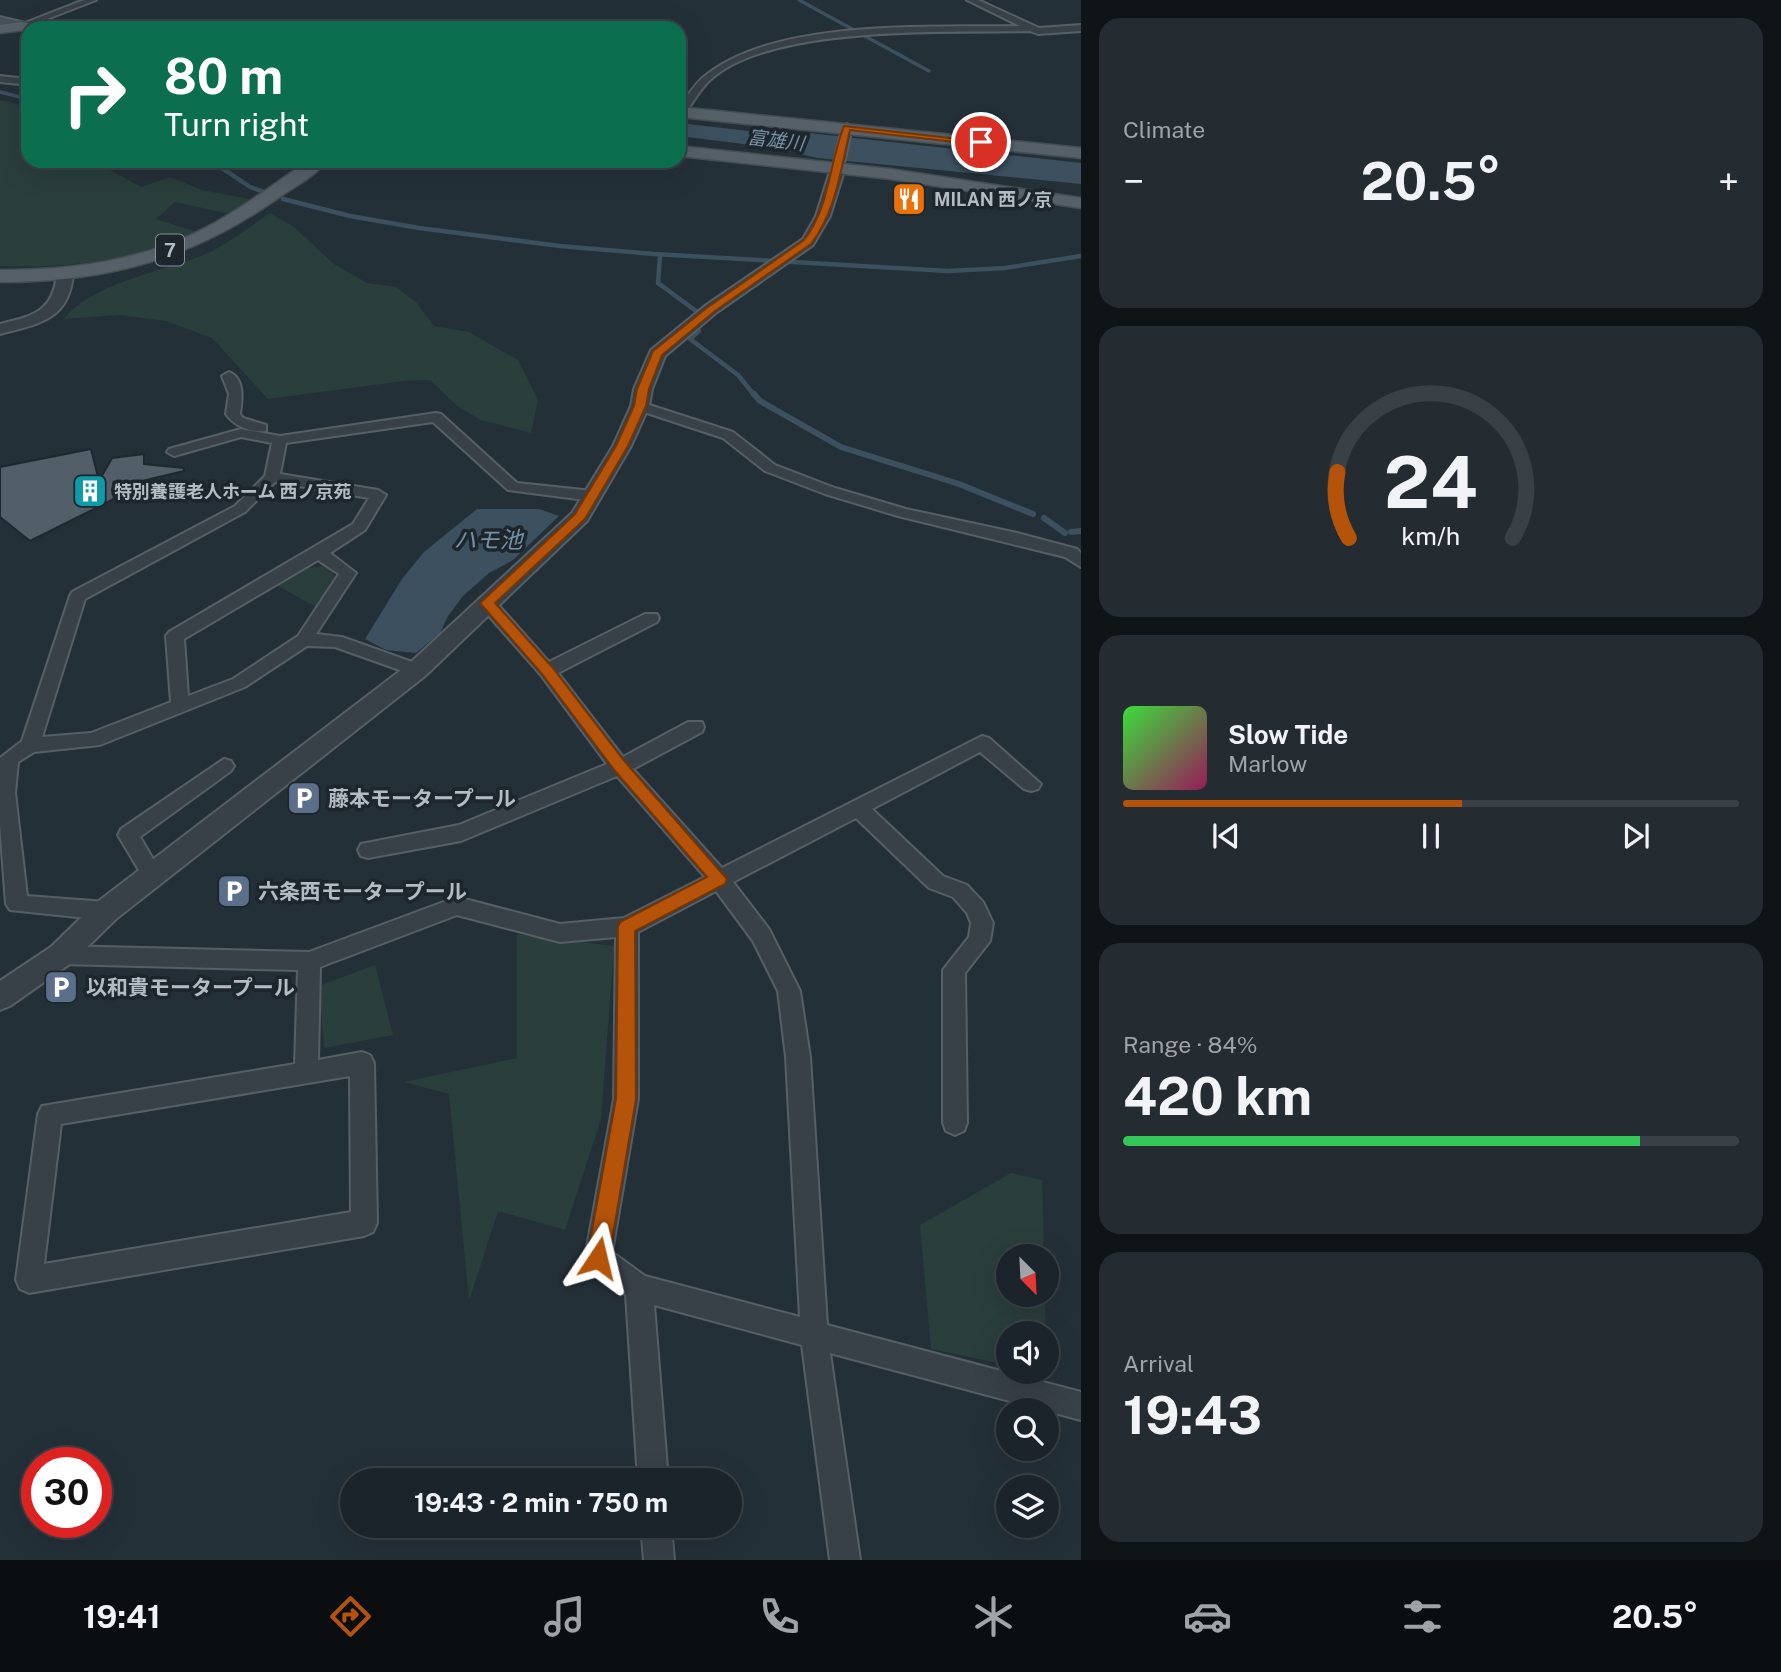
<!DOCTYPE html>
<meta charset="utf-8">
<style>
:root{--surface:#1b242a;--page:#242c32;--text:#f1f3f6;--muted:#a0a4a8;--line:#394147;--accent:#b45309}
body{margin:0;font-family:"Public Sans","Noto Sans JP",sans-serif;background:var(--page);color:var(--text);height:100vh;display:flex;flex-direction:column;font-size:26px;white-space:nowrap}
*{box-sizing:border-box;margin:0}
p{font-size:23px;color:var(--muted)}
.icon{flex:none;width:38px;height:38px;fill:none;stroke:currentColor;stroke-width:2;stroke-linecap:round;stroke-linejoin:round}
.map{position:relative;flex:1;overflow:hidden}
.side{display:flex;flex-direction:column;gap:18px;padding:18px;background:#0f1417;width:700px}
.side>*{flex:none}
.guide{position:absolute;left:21px;top:21px;width:665px;height:147px;border-radius:21px;box-shadow:0 7px 28px #0002,0 0 0 2px var(--line);background:#0b6e4f;color:#fff;overflow:hidden}
.needle{width:46px;rotate:156deg}
.buttons{position:absolute;left:996px;top:1244px;display:grid;gap:14px}
.buttons a{display:grid;place-items:center;width:63px;height:63px;border-radius:50%;background:var(--surface);box-shadow:0 7px 28px #0002,0 0 0 2px var(--line);font-size:35px}
.speed{position:absolute;left:21px;top:1447px;display:flex;gap:14px;font-size:35px;font-weight:700;text-align:center}
.speed>*{display:grid;place-content:center;width:91px;height:91px;border-radius:50%;background:var(--surface);box-shadow:0 7px 28px #0002,0 0 0 2px var(--line);line-height:1}
.speed .limit{border:10px solid #d22;background:#fff;color:#111}
.pin{position:absolute;display:grid;place-items:center;width:60px;height:60px;color:#fff;margin:-30px;border:4px solid #fff;border-radius:50%;box-shadow:0 2px 7px #0007}
.me{position:absolute;width:77px;margin:-38px;rotate:10deg;stroke-linejoin:round;filter:drop-shadow(0 0 5px #0008)}
.turn{display:flex;align-items:center;gap:24px;height:147px;padding:0 28px;font-size:32px}
.turn .icon{width:91px;height:91px;stroke-width:2.5}
.turn b{display:block;font-size:49px;line-height:60px}
.big{font-size:52px;font-weight:700;line-height:1.1}
.side .card{flex:1;display:flex;flex-direction:column;justify-content:center;gap:10px;min-width:0;padding:0 24px;border-radius:21px;background:var(--page)}
.side .dial{align-items:center;gap:0}
.dial svg{height:182px;overflow:visible;fill:none;stroke:var(--line);stroke-width:7;stroke-linecap:round;text-anchor:middle}
.dial text{fill:var(--text);stroke:none}
.song{display:flex;align-items:center;gap:21px}
.cover{width:84px;height:84px;border-radius:10px;background:linear-gradient(135deg,hsl(120 70% 55%),hsl(330 70% 35%))}
.played{height:7px;border-radius:4px;background:linear-gradient(90deg,var(--accent) 55%,var(--line) 55%)}
.keys{display:flex;justify-content:space-around;direction:ltr}
.heat{display:flex;justify-content:space-between;align-items:center;font-size:38px;direction:ltr}
.charge{height:10px;border-radius:5px;background:linear-gradient(90deg,#34c759 84%,var(--line) 0)}
.trip{position:absolute;left:340px;top:1468px;width:402px;height:70px;border-radius:35px;background:var(--surface);box-shadow:0 7px 28px #0002,0 0 0 2px var(--line);font-weight:700;line-height:70px;text-align:center}
.tab-bar{display:flex;height:112px;justify-content:space-around;align-items:center;background:#0b0e11;color:var(--muted)}
.tab-bar .icon{width:49px;height:49px}
.tab-bar .on{color:var(--accent)}
.tab-bar b{font-size:32px;color:var(--text)}
main{display:flex;flex:1;min-height:0}
.map>svg:first-child{display:block}
.green{fill:#2a3e3b}
.water{fill:#3c505f}
.lines{fill:none;stroke-linecap:round;stroke-linejoin:round}
.stream-far2{stroke:#3c505f;stroke-width:3.5}
.stream-far1{stroke:#3c505f;stroke-width:4.5}
.stream{stroke:#3c505f;stroke-width:6}
.building{fill:#525e68;stroke:#1f282f;stroke-width:2}
.minor-casing{stroke:#565f66;stroke-width:4}
.tertiary-casing{stroke:#565f66;stroke-width:4}
.secondary-casing{stroke:#565f66;stroke-width:4}
.primary-casing{stroke:#444d54;stroke-width:3}
.minor{fill:#384148;fill-rule:evenodd}
.tertiary{fill:#384148;fill-rule:evenodd}
.secondary{fill:#46515b;fill-rule:evenodd}
.primary{fill:#566068;fill-rule:evenodd}
.route{fill:#b45309;stroke:#753606;stroke-width:2}
.labels{text-anchor:middle;dominant-baseline:central;stroke-width:7;stroke-linejoin:round;paint-order:stroke}
.far-poi-label{font-size:18px;font-weight:bold;fill:#b3bcc4;stroke:#1d262d;text-anchor:start}
.far-water-label{font-size:19px;font-style:italic;fill:#7791a4;stroke:#1d262d}
.shield{fill:#1d262d;stroke:#868f97;stroke-width:2}
.shield-label{font-size:19px;font-weight:bold;fill:#b3bcc4}
.poi-label{font-size:21px;font-weight:bold;fill:#b3bcc4;stroke:#1d262d;text-anchor:start}
.water-label{font-size:23px;font-style:italic;fill:#7791a4;stroke:#1d262d}
</style>
<main>
<div class="map">
<svg width="1081" height="1560" viewBox="0 0 1081 1560">
<rect width="100%" height="100%" fill="#243038"/>
<!-- green -->
<g class="green">
<path d="M 0,100 L 28,107 L 28,161 L 100,161 L 108,169 L 142,187 L 170,177 L 202,190 L 249,199 L 230,214 L 175,202 L 156,219 L 197,232 C 136,262 67,268 0,266 Z"/>
<path d="M 270,213 L 294,227 L 334,264 L 367,283 L 396,287 L 416,302 L 434,326 L 469,332 L 518,360 L 538,400 L 531,433 L 481,420 L 457,406 L 430,380 L 404,381 L 268,399 L 212,338 L 166,321 L 119,315 L 64,319 C 93,282 163,272 206,254 C 228,244 250,227 270,213 Z"/>
<path d="M 324,566 L 335,576 L 320,609 L 276,585 L 308,568 Z"/>
<path d="M 517,934 L 614,946 L 601,1119 L 565,1230 L 498,1211 L 469,1301 L 449,1094 L 404,1082 L 517,1058 Z"/>
<path d="M 375,965 L 393,1035 L 324,1048 L 319,986 Z"/>
<path d="M 1011,1173 L 1042,1180 L 1044,1256 L 1008,1256 L 1008,1295 L 1045,1295 L 1046,1333 L 1008,1334 L 1008,1365 L 931,1349 L 920,1225 Z"/>
</g>
<!-- water -->
<g class="water">
<path d="M 679,123 L 767,133 L 809,133 L 1081,163 L 1081,184 L 817,158 L 776,148 L 679,136 Z"/>
<path d="M 477,509 L 539,509 L 559,516 L 513,560 L 489,573 L 463,596 L 448,616 L 440,633 L 416,653 L 386,650 L 365,639 L 402,579 L 424,552 Z"/>
</g>
<g class="lines">
<!-- stream-far2 -->
<g class="stream-far2">
<path d="M 799,0 L 929,71"/>
<path d="M 0,92 L 28,99"/>
<path d="M 210,161 L 227,172"/>
</g>
<!-- stream-far1 -->
<g class="stream-far1">
<path d="M 225,170 L 250,187 L 264,192"/>
<path d="M 283,199 L 350,216 L 419,228 L 560,246 L 654,254 L 948,271 L 1005,268 L 1081,256"/>
<path d="M 660,256 L 658,283 L 696,311"/>
<path d="M 699,331 L 690,339 L 738,375 L 755,396"/>
</g>
<!-- stream -->
<g class="stream">
<path d="M 754,394 L 760,401 L 841,447 L 959,484 L 1033,514"/>
<path d="M 1044,518 L 1065,533"/>
<path d="M 1071,532 L 1081,531"/>
</g>
</g>
<!-- building -->
<path class="building" d="M 91,449 L 99,481 L 112,458 L 144,454 L 144,464 L 184,468 L 184,471 L 134,483 L 110,501 L 30,541 L 0,517 L 0,467 Z"/>
<g class="lines">
<!-- minor casing -->
<g class="minor-casing">
<g id="minor">
<path d="M 84,0 L 96,0 L 24,28 L 17,26 Z"/>
<path d="M 967,0 L 978,0 L 1039,28 L 1081,25 L 1081,31 L 1038,34 L 1030,31 C 949,33 771,24 710,80 C 700,89 693,103 684,114 L 679,114 L 679,108 C 687,97 695,83 706,75 C 778,18 930,28 1020,26 Z"/>
<path d="M 0,76 L 28,79 L 28,85 L 0,82 Z"/>
<path d="M 847,124 L 852,127 L 843,168 L 838,171 L 833,168 L 842,127 Z"/>
<path d="M 229,372 C 245,378 242,400 240,414 L 243,418 L 266,425 L 266,431 C 251,433 234,426 226,414 L 229,394 L 222,376 Z"/>
<path d="M 640,402 L 733,432 L 775,465 L 835,488 L 906,509 L 1017,533 L 1077,549 L 1081,553 L 1081,567 L 1065,557 L 898,516 L 825,494 L 765,471 L 723,438 L 635,409 L 635,403 Z"/>
<path d="M 436,413 L 441,414 L 517,483 L 593,491 L 601,496 L 593,501 L 508,490 L 433,422 L 286,443 L 280,474 L 378,490 L 386,495 L 365,530 L 330,553 L 356,573 L 316,634 L 342,637 L 423,666 L 426,670 L 423,674 L 411,674 L 335,647 L 307,646 L 245,687 L 100,745 L 34,752 L 18,762 L 15,793 L 27,896 L 106,902 L 113,905 L 117,911 L 113,917 L 106,920 L 10,910 L 6,904 L 0,824 L 0,758 L 22,741 L 70,596 L 72,592 L 235,506 L 265,476 L 272,443 L 241,437 L 174,456 L 167,452 L 169,449 L 241,429 L 280,436 ZM 275,482 L 369,498 L 353,524 L 169,632 L 166,636 L 171,702 L 91,733 L 42,737 L 85,599 L 245,512 ZM 318,560 L 339,574 L 298,636 L 233,679 L 188,696 L 184,639 Z"/>
<path d="M 487,597 L 493,599 L 549,662 L 645,614 L 657,614 L 659,618 L 657,622 L 558,673 L 623,757 L 688,722 L 702,722 L 704,727 L 702,732 L 633,769 L 722,868 L 982,736 L 989,738 L 1041,784 L 1038,789 L 1031,791 L 1024,789 L 980,752 L 872,809 L 943,876 L 967,885 L 983,902 L 993,923 L 990,941 L 965,973 L 967,1123 L 964,1131 L 955,1135 L 946,1131 L 943,1123 L 943,970 L 969,937 L 971,923 L 967,913 L 953,897 L 929,888 L 856,818 L 733,882 L 769,929 L 800,991 L 810,1057 L 827,1325 L 1081,1392 L 1081,1420 L 830,1353 L 860,1560 L 830,1560 L 802,1345 L 654,1305 L 668,1480 L 638,1480 L 626,1295 L 589,1267 L 585,1258 L 614,1099 L 616,937 L 560,942 L 457,915 L 320,967 L 318,1060 L 362,1052 L 370,1055 L 374,1063 L 377,1223 L 373,1232 L 364,1236 L 29,1293 L 20,1289 L 16,1280 L 38,1114 L 42,1106 L 295,1064 L 298,970 L 61,964 L 53,962 L 50,955 L 53,948 L 61,946 L 309,952 L 457,897 L 560,924 L 624,918 L 705,877 L 617,776 L 461,841 L 368,858 L 361,856 L 358,850 L 361,844 L 459,825 L 607,764 L 541,675 L 481,607 L 479,603 L 481,599 ZM 716,891 L 753,941 L 778,991 L 786,1057 L 800,1317 L 645,1276 L 612,1252 L 638,1099 L 638,932 ZM 350,1076 L 351,1212 L 44,1264 L 61,1124 Z"/>
<path d="M 224,759 L 231,761 L 234,766 L 231,771 L 140,837 L 163,876 L 160,882 L 153,884 L 146,882 L 118,835 L 121,829 Z"/>
<path d="M 641,1526 L 671,1526 L 674,1560 L 644,1560 Z"/>
</g>
</g>
<!-- tertiary casing -->
<g class="tertiary-casing">
<g id="tertiary">
<path d="M 838,164 L 845,168 L 830,216 L 813,245 L 717,312 L 665,356 L 652,389 L 649,406 L 631,446 L 587,521 L 425,676 L 116,919 L 71,963 L 10,1006 L 0,1010 L 0,981 L 51,947 L 96,903 L 409,664 L 572,513 L 613,446 L 631,406 L 634,389 L 651,350 L 705,306 L 803,239 L 816,216 L 831,168 Z"/>
<path d="M 65,269 L 73,274 C 69,320 39,324 0,334 L 0,324 C 33,316 53,312 57,274 Z"/>
</g>
</g>
<!-- secondary casing -->
<g class="secondary-casing">
<path id="secondary" d="M 0,17 L 25,23 L 27,26 L 21,30 L 0,25 Z"/>
</g>
<!-- primary casing -->
<g class="primary-casing">
<g id="primary">
<path d="M 21,22 L 39,25 L 41,28 L 0,33 L 0,25 Z"/>
<path d="M 679,107 L 1081,148 L 1081,158 L 679,117 Z"/>
<path d="M 679,146 L 890,169 L 1081,198 L 1081,208 L 890,179 L 679,156 Z"/>
<path d="M 308,161 L 327,161 C 316,175 296,186 281,196 C 193,259 108,282 0,282 L 0,270 C 72,270 144,261 209,226 C 244,207 275,183 308,161 Z"/>
</g>
</g>
<!-- minor -->
<use href="#minor" class="minor"/>
<!-- tertiary -->
<use href="#tertiary" class="tertiary"/>
<!-- secondary -->
<use href="#secondary" class="secondary"/>
<!-- primary -->
<use href="#primary" class="primary"/>
</g>
<!-- route -->
<path class="route" d="M 844,126 L 985,142 L 981,145 L 850,130 C 841,168 836,212 811,244 L 715,311 L 662,355 L 649,389 L 646,406 L 628,446 L 585,519 L 495,603 L 552,667 L 626,763 L 727,879 L 725,884 L 635,931 L 636,1099 L 609,1258 L 606,1266 L 598,1269 L 591,1266 L 587,1258 L 616,1099 L 618,927 L 620,922 L 707,877 L 615,771 L 542,674 L 480,603 L 575,514 L 616,446 L 634,406 L 637,389 L 653,351 L 708,307 L 804,240 C 830,207 829,163 844,126 Z"/>
<!-- icons -->
<defs>
<g id="restaurant-square" transform="scale(1.75)"><rect x="-9" y="-9" width="18" height="18" rx="4" fill="#e8710a" stroke="#1d262d"/><path d="M-5-6h1v4h1v-4h1v4h1v-4h1v5L-1.5 .5V6h-2V.5L-5-1ZM5-6V6H3V1.5H1.5Q1.5-4 5-6Z" fill="#fff"/></g>
<g id="building-square" transform="scale(1.75)"><rect x="-9" y="-9" width="18" height="18" rx="4" fill="#0f9aa8" stroke="#1d262d"/><path d="M-4-6H4V6H1V3H-1V6H-4ZM-2.5-4.3h1.7v1.8h-1.7ZM.8-4.3h1.7v1.8H.8ZM-2.5-1h1.7V.8h-1.7ZM.8-1h1.7V.8H.8Z" fill="#fff"/></g>
<g id="parking-square" transform="scale(1.75)"><rect x="-9" y="-9" width="18" height="18" rx="4" fill="#5c6f8a" stroke="#1d262d"/><path d="M-3.5-5.5H1a3.5 3.5 0 0 1 0 7H-1V5.5H-3.5ZM-1-3.4V-.6H.8a1.4 1.4 0 0 0 0-2.8Z" fill="#fff"/></g>
</defs>
<g fill-rule="evenodd">
<use href="#restaurant-square" x="909" y="199"/>
<use href="#building-square" x="90" y="491"/>
<use href="#parking-square" x="304" y="798"/>
<use href="#parking-square" x="234" y="891"/>
<use href="#parking-square" x="61" y="987"/>
</g>
<g class="labels">
<!-- far-poi labels -->
<g class="far-poi-label">
<text x="934" y="199">MILAN 西ノ京</text>
<text x="114" y="491">特別養護老人ホーム 西ノ京苑</text>
</g>
<!-- far-water labels -->
<g class="far-water-label">
<text transform="translate(776 140) rotate(7)">富雄川</text>
</g>
<!-- shield labels -->
<rect class="shield" x="156" y="234.5" width="28" height="31" rx="5"/>
<g class="shield-label">
<text x="170" y="250">7</text>
</g>
<!-- poi labels -->
<g class="poi-label">
<text x="328" y="798">藤本モータープール</text>
<text x="258" y="891">六条西モータープール</text>
<text x="86" y="987">以和貴モータープール</text>
</g>
<!-- water labels -->
<g class="water-label">
<text x="488" y="539">ハモ池</text>
</g>
</g>
</svg>
<div class="buttons">
<a><svg class="needle" viewBox="-14 -14 28 28"><path d="M0-13l5 13h-10z" fill="#e53935"/><path d="M0 13l5-13h-10z" fill="#a0a4a8"/></svg></a>
<a><svg class="icon" aria-label="sound" viewBox="0 0 24 24"><path d="M4 9h4l5-4v14l-5-4H4zM17 9q2 3 0 6"/></svg></a>
<a><svg class="icon" aria-label="search" viewBox="0 0 24 24"><circle cx="10" cy="10" r="6"/><path d="M15 15l6 6"/></svg></a>
<a><svg class="icon" aria-label="layers" viewBox="0 0 24 24"><path d="M12 4l9 5-9 5-9-5zM3 14l9 5 9-5"/></svg></a>
</div>
<div class="speed"><div class="limit">30</div></div>
<div class="pin" style="left:981px;top:142px;background:#d93025"><svg class="icon" aria-label="arrive" viewBox="0 0 24 24"><path d="M6 21V4h12l-3 4 3 4H6"/></svg></div>
<svg class="me" style="left:598px;top:1258px" viewBox="-20 -20 40 40"><path d="M0-17L14 15 0 8-14 15z" fill="#b45309" stroke="#fff" stroke-width="4"/></svg>
<div class="trip">19:43 · 2 min · 750 m</div>
<div class="guide">
<div class="turn"><svg class="icon" aria-label="right" viewBox="0 0 24 24"><path d="M7 20v-9h11M14 6l5 5-5 5"/></svg><div><b>80 m</b>Turn right</div></div>
</div>
</div>
<section class="side">
<div class="card"><p>Climate</p>
<div class="heat"><a>−</a><b class="big">20.5°</b><a>+</a></div>
</div>
<div class="card dial"><svg viewBox="0 0 100 80">
<path d="M14 69A42 42 0 1 1 86 69"/>
<path d="M14 69A42 42 0 0 1 9 40" stroke="#b45309"/>
<text x="50" y="56" font-size="32" font-weight="700">24</text>
<text x="50" y="72" font-size="11">km/h</text>
</svg></div>
<div class="card">
<div class="song"><i class="cover"></i><div><b>Slow Tide</b><p>Marlow</p></div></div>
<div class="played"></div>
<div class="keys"><svg class="icon" aria-label="previous" viewBox="0 0 24 24"><path d="M18 5L8 12l10 7zM5 5v14"/></svg><svg class="icon" aria-label="pause" viewBox="0 0 24 24"><path d="M8 5v14M16 5v14"/></svg><svg class="icon" aria-label="next" viewBox="0 0 24 24"><path d="M6 5l10 7-10 7zM19 5v14"/></svg></div>
</div>
<div class="card"><p>Range · 84%</p><b class="big">420 km</b><div class="charge"></div></div>
<div class="card"><p>Arrival</p><b class="big">19:43</b></div>
</section>
</main>
<nav class="tab-bar">
<b>19:41</b>
<svg class="icon on" aria-label="directions" viewBox="0 0 24 24"><path d="M12 3l9 9-9 9-9-9zM9 14v-3h6M13 9l2 2-2 2"/></svg>
<svg class="icon" aria-label="music" viewBox="0 0 24 24"><path d="M9 18V5l10-2v13"/><circle cx="6" cy="18" r="3"/><circle cx="16" cy="16" r="3"/></svg>
<svg class="icon" aria-label="phone" viewBox="0 0 24 24"><path d="M5 4h4l2 5-3 2q2 4 5 5l2-3 5 2v4C11 20 4 13 5 4z"/></svg>
<svg class="icon" aria-label="climate" viewBox="0 0 24 24"><path d="M12 3v18M4 7l16 10M4 17L20 7"/></svg>
<svg class="icon" aria-label="car" viewBox="0 0 24 24"><path d="M5 17H2v-5l4-1 3-4h7l3 4 3 1v5h-3M9 17h6M6 11h13"/><circle cx="7" cy="17" r="2"/><circle cx="17" cy="17" r="2"/></svg>
<svg class="icon" aria-label="filters" viewBox="0 0 24 24"><path d="M4 7h16M4 17h16"/><circle cx="9" cy="7" r="2"/><circle cx="15" cy="17" r="2"/></svg>
<b>20.5°</b>
</nav>
